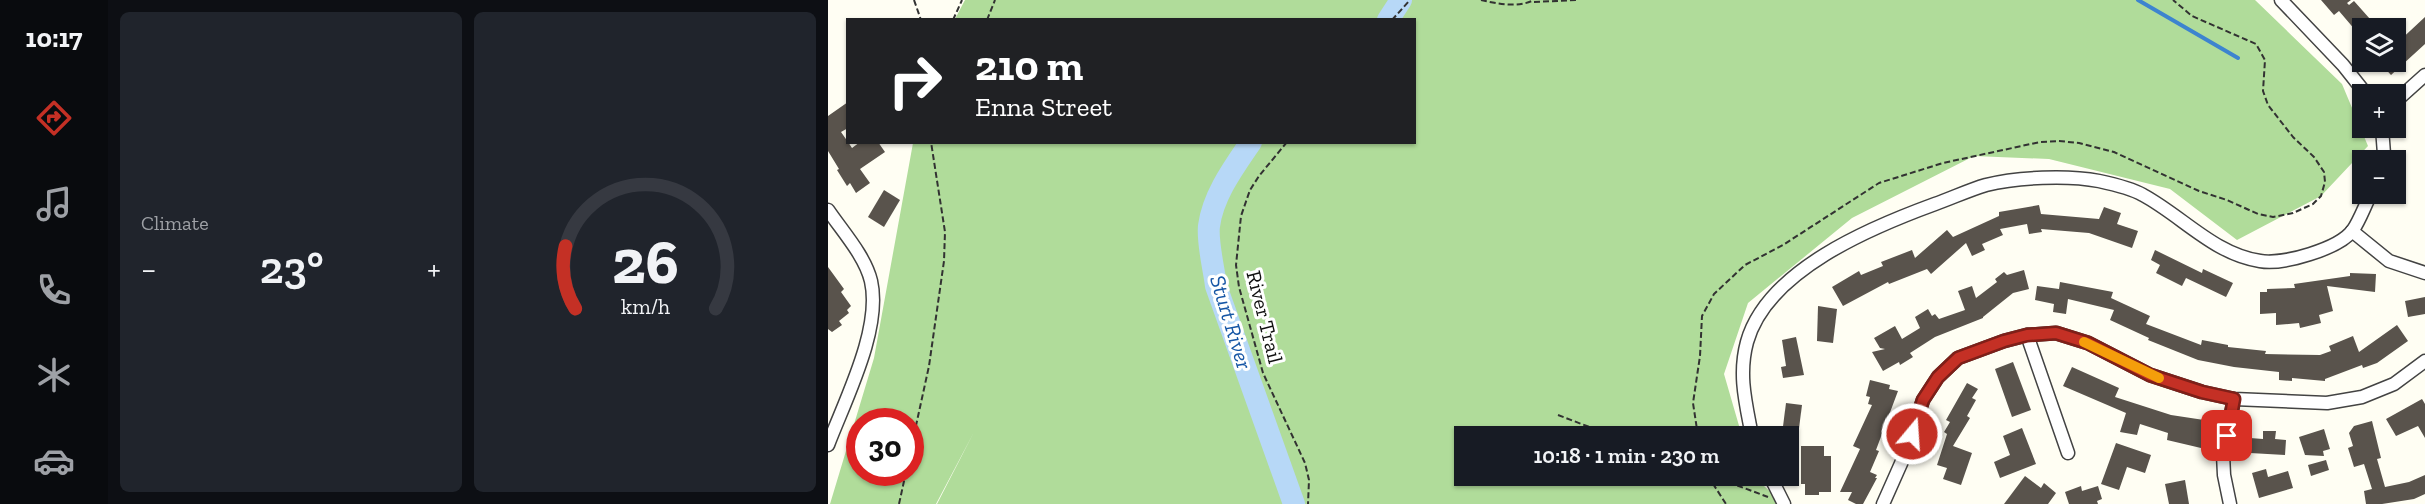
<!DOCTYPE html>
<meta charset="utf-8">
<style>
:root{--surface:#171b24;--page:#20242c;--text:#f1f3f6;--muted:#9ea1a6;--line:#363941;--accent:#c43025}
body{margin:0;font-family:"Zilla Slab",serif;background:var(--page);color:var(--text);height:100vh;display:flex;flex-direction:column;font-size:22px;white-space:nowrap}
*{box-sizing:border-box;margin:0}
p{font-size:20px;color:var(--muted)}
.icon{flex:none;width:33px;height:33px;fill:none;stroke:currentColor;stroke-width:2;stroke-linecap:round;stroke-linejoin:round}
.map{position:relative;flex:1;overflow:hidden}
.details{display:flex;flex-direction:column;gap:12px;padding:12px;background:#0d0f14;width:720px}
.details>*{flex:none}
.guide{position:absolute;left:18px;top:18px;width:570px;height:126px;border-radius:0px;box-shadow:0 2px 4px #0004;background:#202124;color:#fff;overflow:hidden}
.fabs{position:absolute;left:1524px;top:18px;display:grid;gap:12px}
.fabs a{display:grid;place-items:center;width:54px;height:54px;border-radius:0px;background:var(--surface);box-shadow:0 2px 4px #0004;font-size:30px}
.speed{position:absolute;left:18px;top:408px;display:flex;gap:12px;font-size:30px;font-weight:700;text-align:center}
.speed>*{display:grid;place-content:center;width:78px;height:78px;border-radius:50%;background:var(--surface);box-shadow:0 2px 4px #0004;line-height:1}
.speed .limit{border:9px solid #d22;background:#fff;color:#111}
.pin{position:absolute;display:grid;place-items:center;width:51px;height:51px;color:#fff;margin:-26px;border-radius:12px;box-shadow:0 3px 9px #0006}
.me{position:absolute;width:66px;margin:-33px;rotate:18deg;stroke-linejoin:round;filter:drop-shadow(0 0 4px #0008)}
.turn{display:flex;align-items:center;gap:21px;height:126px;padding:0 30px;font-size:27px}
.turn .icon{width:78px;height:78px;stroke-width:2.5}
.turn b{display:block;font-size:42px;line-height:51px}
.big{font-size:45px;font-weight:600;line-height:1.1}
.details .widget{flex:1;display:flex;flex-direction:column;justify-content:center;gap:9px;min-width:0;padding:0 21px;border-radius:9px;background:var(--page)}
.details .dial{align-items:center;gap:0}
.dial svg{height:156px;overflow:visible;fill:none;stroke:var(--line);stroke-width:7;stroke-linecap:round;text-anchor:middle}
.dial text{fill:var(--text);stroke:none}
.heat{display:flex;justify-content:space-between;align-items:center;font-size:33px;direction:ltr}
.details .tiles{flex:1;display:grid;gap:12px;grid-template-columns:repeat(2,1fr)}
.trip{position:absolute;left:626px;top:426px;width:345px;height:60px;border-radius:0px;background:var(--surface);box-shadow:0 2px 4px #0004;font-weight:600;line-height:60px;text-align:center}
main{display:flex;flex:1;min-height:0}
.tabs{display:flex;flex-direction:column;width:108px;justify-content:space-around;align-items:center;background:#090b0e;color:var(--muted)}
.tabs .icon{width:42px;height:42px}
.tabs .active{color:var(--accent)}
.tabs b{font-size:27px;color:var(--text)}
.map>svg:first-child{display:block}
.forest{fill:#b0dc9a;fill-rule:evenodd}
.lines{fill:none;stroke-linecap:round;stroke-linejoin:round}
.stream{stroke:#3d84cf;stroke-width:4}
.river{stroke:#b7d8f7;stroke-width:22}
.building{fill:#59534c}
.street-casing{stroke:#434343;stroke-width:15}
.path{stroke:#323232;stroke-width:2;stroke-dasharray:6 3;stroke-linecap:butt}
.street{stroke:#fff;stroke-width:12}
.route-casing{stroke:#7f1f18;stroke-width:15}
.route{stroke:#c43025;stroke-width:10}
.slow{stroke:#f59e0b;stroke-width:10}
.labels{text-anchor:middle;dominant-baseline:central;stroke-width:6;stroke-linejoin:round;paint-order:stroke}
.street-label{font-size:21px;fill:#101010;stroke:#fff}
.water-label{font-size:22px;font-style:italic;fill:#1656a5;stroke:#fff}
</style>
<main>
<nav class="tabs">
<b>10:17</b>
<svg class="icon active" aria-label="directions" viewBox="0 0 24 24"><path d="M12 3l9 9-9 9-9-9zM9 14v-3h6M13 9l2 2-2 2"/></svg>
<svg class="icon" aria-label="music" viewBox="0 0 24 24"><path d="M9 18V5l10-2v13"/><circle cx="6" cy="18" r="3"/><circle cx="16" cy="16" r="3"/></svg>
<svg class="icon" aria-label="phone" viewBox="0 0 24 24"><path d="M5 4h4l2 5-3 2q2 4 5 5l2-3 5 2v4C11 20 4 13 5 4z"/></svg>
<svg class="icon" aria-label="climate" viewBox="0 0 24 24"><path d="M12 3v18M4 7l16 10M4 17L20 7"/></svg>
<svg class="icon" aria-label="car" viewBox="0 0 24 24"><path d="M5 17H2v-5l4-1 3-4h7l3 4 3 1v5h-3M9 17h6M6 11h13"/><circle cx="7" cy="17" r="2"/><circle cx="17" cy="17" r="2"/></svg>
</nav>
<section class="details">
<div class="tiles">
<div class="widget"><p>Climate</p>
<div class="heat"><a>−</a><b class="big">23°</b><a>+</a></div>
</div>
<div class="widget dial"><svg viewBox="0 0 100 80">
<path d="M14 69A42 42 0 1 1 86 69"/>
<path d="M14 69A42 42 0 0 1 9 37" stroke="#c43025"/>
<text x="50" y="56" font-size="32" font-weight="700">26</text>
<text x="50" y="72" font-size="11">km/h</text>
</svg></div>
</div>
</section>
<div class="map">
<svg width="1597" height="504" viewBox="0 0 1597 504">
<rect width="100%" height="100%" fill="#fffef3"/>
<!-- forest -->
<path class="forest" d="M 137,0 L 1427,0 L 1514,84 L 1540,146 L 1493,196 L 1409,240 L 1342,189 L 1221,159 L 1146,156 L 1024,218 L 920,303 L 896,374 L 914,436 L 636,436 L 636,476 L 925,476 L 956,504 L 109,504 L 146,432 L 108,504 L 2,504 L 46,358 L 85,143 L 586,142 L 586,20 L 127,19 ZM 32,422 L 82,422 L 82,472 L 32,472 Z"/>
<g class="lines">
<!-- stream -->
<path class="stream" d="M 1310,0 L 1410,58"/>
<!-- river -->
<g class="river">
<path d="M 560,20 L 573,0"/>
<path d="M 423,142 C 406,167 385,195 381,226 C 379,242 386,269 388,286 L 466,504"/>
</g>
</g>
<!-- building -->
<g class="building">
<path d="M 1493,0 L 1523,0 L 1519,3 L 1521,5 L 1526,1 L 1550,28 L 1534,28 L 1534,38 L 1511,11 L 1506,15 Z"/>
<path d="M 1597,17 L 1597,44 L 1563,75 L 1551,62 L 1568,62 L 1568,44 Z"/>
<path d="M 20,102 L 20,128 L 13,132 L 20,142 L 24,148 L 32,142 L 50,142 L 57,152 L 32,169 L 42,183 L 28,193 L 22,183 L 19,186 L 9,170 L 11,169 L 0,151 L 0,116 Z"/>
<path d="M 56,190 L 72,200 L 56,227 L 40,217 Z"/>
<path d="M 1211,205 L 1213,214 L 1271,219 L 1276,207 L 1293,213 L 1289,224 L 1310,231 L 1304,248 L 1261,233 L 1213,229 L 1214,232 L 1201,234 L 1199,224 L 1172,229 L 1175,235 L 1154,244 L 1157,250 L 1144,256 L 1138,243 L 1103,274 L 1099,269 L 1061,284 L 1060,282 L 1015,306 L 1004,287 L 1031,271 L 1033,275 L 1055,266 L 1053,262 L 1084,250 L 1087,258 L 1119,230 L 1125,237 L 1171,216 L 1171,212 Z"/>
<path d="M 1327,250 L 1374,273 L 1375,269 L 1405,283 L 1398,297 L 1358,278 L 1354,286 L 1328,273 L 1332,265 L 1323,260 Z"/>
<path d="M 0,267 L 16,289 L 13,292 L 23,306 L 19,310 L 21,313 L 11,321 L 14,325 L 4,332 L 0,329 Z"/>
<path d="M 1196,270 L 1201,289 L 1185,293 L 1155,317 L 1155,318 L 1107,337 L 1082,353 L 1085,357 L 1072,365 L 1071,362 L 1055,371 L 1044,352 L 1057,349 L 1052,348 L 1046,338 L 1067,326 L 1074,339 L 1092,328 L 1087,317 L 1100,309 L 1104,316 L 1107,314 L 1111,319 L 1137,310 L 1130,291 L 1144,286 L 1148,298 L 1169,282 L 1167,279 L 1176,272 L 1179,275 Z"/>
<path d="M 1522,273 L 1548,274 L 1547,292 L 1499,286 L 1505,311 L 1491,315 L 1493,323 L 1472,328 L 1471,323 L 1448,325 L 1448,313 L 1432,314 L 1432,292 L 1439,292 L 1439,289 L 1467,288 L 1466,284 L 1522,276 Z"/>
<path d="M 1232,282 L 1285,292 L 1283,298 L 1322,316 L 1318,324 L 1373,345 L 1374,340 L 1400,345 L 1400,347 L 1438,351 L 1437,354 L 1492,355 L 1503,351 L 1501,346 L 1525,336 L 1531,352 L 1569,325 L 1580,341 L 1549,363 L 1535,368 L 1534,365 L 1497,379 L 1497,381 L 1464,378 L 1464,381 L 1451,380 L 1451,372 L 1406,367 L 1370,360 L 1320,340 L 1321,338 L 1282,320 L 1286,310 L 1240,299 L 1238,314 L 1225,312 L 1226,304 L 1207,300 L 1209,286 L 1231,289 Z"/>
<path d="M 1597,297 L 1597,314 L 1580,317 L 1577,301 Z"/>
<path d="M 990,306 L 1009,309 L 1005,343 L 989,341 Z"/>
<path d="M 968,337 L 976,375 L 955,378 L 953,367 L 958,366 L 954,340 Z"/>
<path d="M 1185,362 L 1203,410 L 1184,417 L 1167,369 Z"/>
<path d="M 1244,367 L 1291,388 L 1287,397 L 1343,415 L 1376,420 L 1373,448 L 1339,440 L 1340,433 L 1312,424 L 1309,435 L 1292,432 L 1298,413 L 1235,386 Z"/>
<path d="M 1042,380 L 1062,385 L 1061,389 L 1070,391 L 1048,450 L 1051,451 L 1042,472 L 1049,475 L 1047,478 L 1049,478 L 1035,504 L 1028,504 L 1020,500 L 1024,492 L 1012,492 L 1032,449 L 1025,446 L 1044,405 L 1040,404 L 1042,397 L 1038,396 Z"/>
<path d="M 1139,383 L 1150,389 L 1144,398 L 1148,400 L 1139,416 L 1142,418 L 1125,446 L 1144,453 L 1133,485 L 1115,479 L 1119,468 L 1109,465 L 1119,434 L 1116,432 L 1122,422 L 1118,420 Z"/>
<path d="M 1594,399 L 1597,404 L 1597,438 L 1590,426 L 1568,436 L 1558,419 Z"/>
<path d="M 958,403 L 974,405 L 970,436 L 954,434 Z"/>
<path d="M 1544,421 L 1553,458 L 1549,459 L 1557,487 L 1581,482 L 1597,475 L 1597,494 L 1586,499 L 1554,504 L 1538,504 L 1536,491 L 1544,489 L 1536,464 L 1526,467 L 1520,448 L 1525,446 L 1521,433 L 1526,426 Z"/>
<path d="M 1194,428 L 1208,464 L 1172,478 L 1166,462 L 1182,455 L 1175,436 Z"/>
<path d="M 1496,429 L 1502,449 L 1495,451 L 1496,456 L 1477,455 L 1471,437 Z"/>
<path d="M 1435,431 L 1448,431 L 1447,439 L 1458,440 L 1457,455 L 1422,453 L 1422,438 L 1435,439 Z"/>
<path d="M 1288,443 L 1323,455 L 1317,473 L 1299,467 L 1291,490 L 1273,484 Z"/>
<path d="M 973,446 L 996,446 L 996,456 L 1003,456 L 1003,492 L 991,492 L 991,495 L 977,495 L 977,484 L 973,484 Z"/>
<path d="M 1498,460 L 1501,470 L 1483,476 L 1480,465 Z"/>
<path d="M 1438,469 L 1440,477 L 1460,471 L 1465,488 L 1431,498 L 1424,473 Z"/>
<path d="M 1197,476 L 1213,488 L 1216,483 L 1228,493 L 1220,504 L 1176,504 Z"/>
<path d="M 1357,480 L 1361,504 L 1341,504 L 1337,484 Z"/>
<path d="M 1253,486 L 1254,491 L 1270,486 L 1274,499 L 1269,501 L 1270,504 L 1241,504 L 1237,492 Z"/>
</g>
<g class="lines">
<!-- street casing -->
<g class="street-casing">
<g id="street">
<path d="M 1453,0 L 1515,65 L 1538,94"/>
<path d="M 1568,101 L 1597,75"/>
<path d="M 1554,128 L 1556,154 L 1554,160"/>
<path d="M 0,210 C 15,232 37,256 43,281 C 54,329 17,400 0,445"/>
<path d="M 1524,231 L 1561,261 L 1597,273"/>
<path d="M 1199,335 L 1240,453"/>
<path d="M 924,436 C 918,404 910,375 919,342 C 939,270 1044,227 1107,204 C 1124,198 1141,190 1158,185 C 1189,177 1240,175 1271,181 C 1285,184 1303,188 1315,195 C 1354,216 1386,254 1432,261 C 1455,265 1511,249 1525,230 C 1532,220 1537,205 1543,194"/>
<path d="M 942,476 L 956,504"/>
<path d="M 1055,504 L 1079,450 L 1095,400 L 1110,377 L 1130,358 L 1176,341 L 1199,335 L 1228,333 L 1260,343 L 1322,375 L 1374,392 L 1406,399 L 1499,403 L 1534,397 L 1566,384 L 1597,361"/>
<path d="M 1402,504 L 1396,475 L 1395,454 L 1406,399"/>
</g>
</g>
<!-- path -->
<g class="path">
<path d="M 86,0 L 93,20"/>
<path d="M 653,0 C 670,4 690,8 706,0"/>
<path d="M 706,2 L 749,0"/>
<path d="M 125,20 L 134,0"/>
<path d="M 159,20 L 167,0"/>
<path d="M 564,20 L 582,0"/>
<path d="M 459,142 L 431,176 L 422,190 L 413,216 L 408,265 L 411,287 L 435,373 L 477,463 L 481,480 L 480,504"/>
<path d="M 730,415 L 785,436"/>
<path d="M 870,436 L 865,403 L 872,356 L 874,316 L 886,294 L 917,265 L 955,245 L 1051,183 L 1115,163 L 1212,142 L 1231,141 L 1251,143 L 1286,152 L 1371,191 L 1399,200 L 1430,214 L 1445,217 L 1465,213 L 1485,204 L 1493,196 L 1497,182 L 1496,172 L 1486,157 L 1465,137 L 1440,105 L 1435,91 L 1437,60 L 1428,44 L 1364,16 L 1345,0"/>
<path d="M 82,453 L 101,366 L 116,261 L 117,232 L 103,142"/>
<path d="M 880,476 L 898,504"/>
<path d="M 884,476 L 940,497"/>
<path d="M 71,504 L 78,472"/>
</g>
<!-- street -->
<use href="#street" class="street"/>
</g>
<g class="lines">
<!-- route casing -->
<g class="route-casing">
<path id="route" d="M 1084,434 L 1095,400 L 1110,377 L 1130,358 L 1176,341 L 1199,335 L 1228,333 L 1260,343 L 1322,375 L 1374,392 L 1406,399 L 1399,436"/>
</g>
<!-- route -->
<use href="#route" class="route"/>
<!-- slow -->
<path class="slow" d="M 1256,342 L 1331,378"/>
</g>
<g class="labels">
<!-- street labels -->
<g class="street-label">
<text transform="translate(437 317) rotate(76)">River Trail</text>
</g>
<!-- water labels -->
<g class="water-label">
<text transform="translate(403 322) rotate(73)">Sturt River</text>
</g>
</g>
</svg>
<div class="fabs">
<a><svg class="icon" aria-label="layers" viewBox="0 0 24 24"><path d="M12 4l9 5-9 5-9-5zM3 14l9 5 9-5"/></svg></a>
<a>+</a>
<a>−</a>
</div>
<div class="speed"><div class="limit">30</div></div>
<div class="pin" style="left:1399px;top:436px;background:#d93025"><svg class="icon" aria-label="arrive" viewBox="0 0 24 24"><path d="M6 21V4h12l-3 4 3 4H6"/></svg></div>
<svg class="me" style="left:1084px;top:434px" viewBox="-20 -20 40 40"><circle r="17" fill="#c43025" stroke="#fff" stroke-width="3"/><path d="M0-11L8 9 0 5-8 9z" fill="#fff"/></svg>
<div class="trip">10:18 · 1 min · 230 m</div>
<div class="guide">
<div class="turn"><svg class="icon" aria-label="right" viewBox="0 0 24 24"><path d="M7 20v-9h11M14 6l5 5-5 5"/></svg><div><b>210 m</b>Enna Street</div></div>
</div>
</div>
</main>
